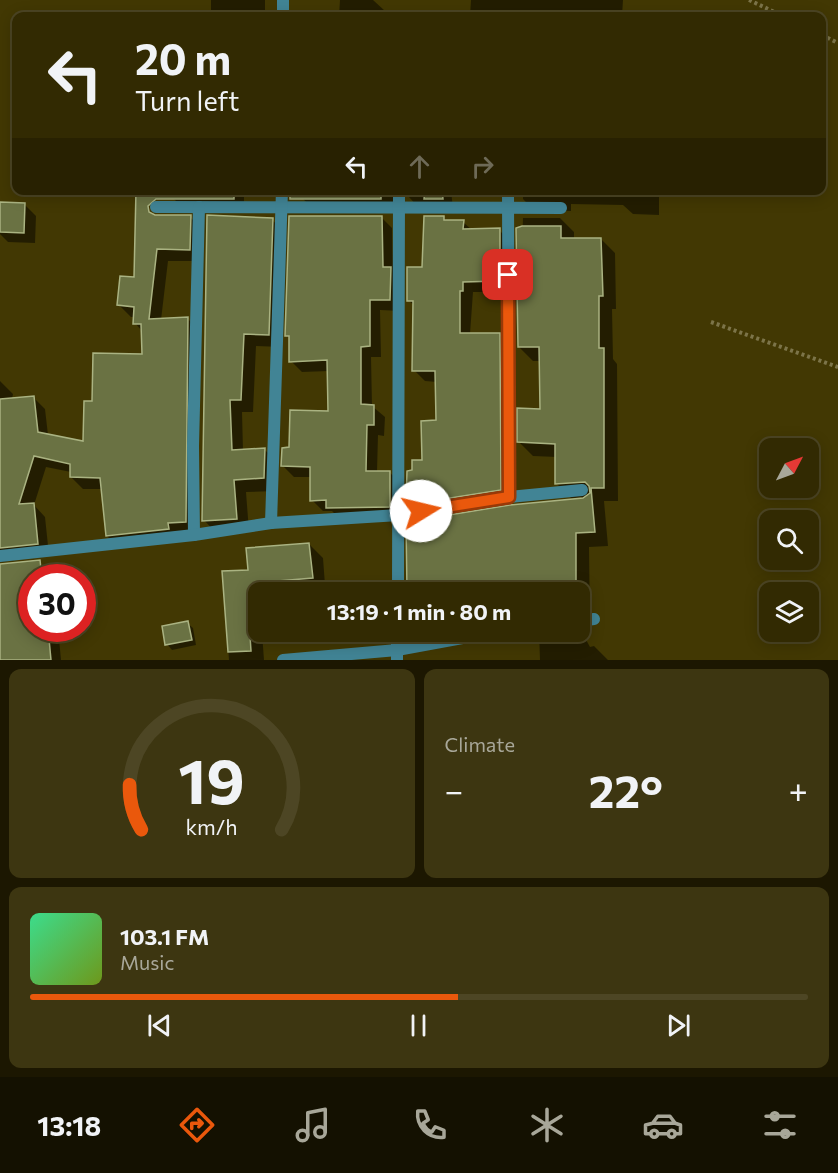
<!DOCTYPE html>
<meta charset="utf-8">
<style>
:root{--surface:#322a02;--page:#3d3611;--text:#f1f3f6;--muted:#a8a799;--line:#4d4624;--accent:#ea580c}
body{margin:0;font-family:Commissioner,sans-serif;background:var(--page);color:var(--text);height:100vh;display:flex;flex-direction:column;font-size:22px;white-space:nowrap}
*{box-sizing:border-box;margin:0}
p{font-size:20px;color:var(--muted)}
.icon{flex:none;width:33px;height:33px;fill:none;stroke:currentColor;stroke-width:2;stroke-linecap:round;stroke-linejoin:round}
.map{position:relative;height:660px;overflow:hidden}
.drawer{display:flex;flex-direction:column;gap:9px;padding:9px;background:#1c1701;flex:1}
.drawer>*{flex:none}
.banner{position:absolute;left:12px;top:12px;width:814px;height:183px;border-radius:12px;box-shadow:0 3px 15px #0003,0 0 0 2px var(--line);background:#322a02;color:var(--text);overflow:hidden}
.needle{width:39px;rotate:49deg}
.fabs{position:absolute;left:759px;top:438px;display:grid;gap:12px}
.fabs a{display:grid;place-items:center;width:60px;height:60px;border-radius:12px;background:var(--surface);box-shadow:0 3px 15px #0003,0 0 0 2px var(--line);font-size:30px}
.speed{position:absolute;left:18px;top:564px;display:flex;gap:12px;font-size:30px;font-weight:700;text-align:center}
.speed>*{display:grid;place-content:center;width:78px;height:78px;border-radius:50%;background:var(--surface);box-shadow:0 3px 15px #0003,0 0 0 2px var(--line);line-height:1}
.speed .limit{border:9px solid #d22;background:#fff;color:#111}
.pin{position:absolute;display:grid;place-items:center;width:51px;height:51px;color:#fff;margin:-26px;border-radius:12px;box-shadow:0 3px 9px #0006}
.me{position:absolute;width:66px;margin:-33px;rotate:81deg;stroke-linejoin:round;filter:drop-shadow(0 0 4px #0008)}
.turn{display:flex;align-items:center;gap:21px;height:126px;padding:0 24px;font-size:27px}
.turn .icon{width:78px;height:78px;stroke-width:2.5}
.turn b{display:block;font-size:42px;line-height:51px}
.lanes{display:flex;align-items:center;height:57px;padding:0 24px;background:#0003;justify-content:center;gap:30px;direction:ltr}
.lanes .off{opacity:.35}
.big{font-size:45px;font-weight:700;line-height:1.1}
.drawer .tile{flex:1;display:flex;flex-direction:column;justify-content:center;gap:9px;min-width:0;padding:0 21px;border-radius:12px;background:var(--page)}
.drawer .dial{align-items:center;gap:0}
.dial svg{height:156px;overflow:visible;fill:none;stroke:var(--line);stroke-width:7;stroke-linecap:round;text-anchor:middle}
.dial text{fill:var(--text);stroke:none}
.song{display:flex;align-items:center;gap:18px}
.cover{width:72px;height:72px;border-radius:9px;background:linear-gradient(135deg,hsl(150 70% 55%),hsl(80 70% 35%))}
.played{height:6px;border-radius:3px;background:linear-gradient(90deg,var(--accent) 55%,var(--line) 55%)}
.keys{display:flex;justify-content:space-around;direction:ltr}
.heat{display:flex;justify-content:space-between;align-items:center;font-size:33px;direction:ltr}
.drawer .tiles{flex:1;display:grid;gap:9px;grid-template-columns:1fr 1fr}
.tile:last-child{grid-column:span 2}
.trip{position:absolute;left:248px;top:582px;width:342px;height:60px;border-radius:12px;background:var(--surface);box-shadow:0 3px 15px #0003,0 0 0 2px var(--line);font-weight:700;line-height:60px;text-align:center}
.dock{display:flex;height:96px;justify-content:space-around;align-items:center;background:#141101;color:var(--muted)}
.dock .icon{width:42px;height:42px}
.dock .current{color:var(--accent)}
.dock b{font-size:27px;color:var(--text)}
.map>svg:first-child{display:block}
.shadow{fill:#0007}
.building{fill:#6a7243;stroke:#aab382;stroke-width:1.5}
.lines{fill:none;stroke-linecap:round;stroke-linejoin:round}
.path{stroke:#7c7449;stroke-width:4;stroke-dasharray:3 3;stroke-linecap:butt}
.street{stroke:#418495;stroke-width:12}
.route-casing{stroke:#983908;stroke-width:15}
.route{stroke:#ea580c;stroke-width:10}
</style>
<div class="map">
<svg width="838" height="660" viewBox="0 0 838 660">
<rect width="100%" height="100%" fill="#423803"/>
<!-- shadow -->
<g class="shadow">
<rect x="211" y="0" width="54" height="16"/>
<path d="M 340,0 L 373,0 L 385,11 L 384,16 L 295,16 L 339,16 Z"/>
<path d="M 471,0 L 623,0 L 622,16 L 470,16 Z"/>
<path d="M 174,190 L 244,190 L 244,208 L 183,208 L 173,198 Z"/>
<path d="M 304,190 L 451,190 L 453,209 L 419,208 L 409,197 L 408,193 L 402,197 L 401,209 L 314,209 L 303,199 Z"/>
<path d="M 523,190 L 659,190 L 659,215 L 633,214 L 623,205 L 571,204 L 571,211 L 534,210 L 523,199 Z"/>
<path d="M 0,203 L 25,205 L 36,216 L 35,243 L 8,242 L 0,234 Z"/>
<path d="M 190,217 L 202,229 L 201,261 L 168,261 L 161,320 L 187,318 L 199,330 L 197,533 L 119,548 L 107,536 L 102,489 L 83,489 L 71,477 L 71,472 L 46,467 L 34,505 L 45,517 L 49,555 L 0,562 L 0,381 L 13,394 L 12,399 L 33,397 L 45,409 L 48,435 L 84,443 L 94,402 L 144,355 L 142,331 L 135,323 L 135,317 L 131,317 L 119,305 L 136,279 L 137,218 Z"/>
<path d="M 209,217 L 272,220 L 285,232 L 281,347 L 256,346 L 253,412 L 242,412 L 243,451 L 265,450 L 277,462 L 276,491 L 246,492 L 249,531 L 216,533 L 204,520 Z"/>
<path d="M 381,217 L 392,228 L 393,272 L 401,311 L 380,310 L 381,357 L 371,357 L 372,406 L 385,417 L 384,436 L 378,435 L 377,472 L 389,472 L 401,483 L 401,518 L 339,518 L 332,511 L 323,511 L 312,500 L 312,477 L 294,477 L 283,466 L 291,449 L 330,412 L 329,371 L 302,372 L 291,361 L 290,339 L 287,336 Z"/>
<path d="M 443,217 L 447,221 L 463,222 L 472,230 L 499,230 L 510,241 L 511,292 L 473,292 L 470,334 L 499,335 L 510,346 L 511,501 L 419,516 L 408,505 L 408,472 L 413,472 L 424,462 L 437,422 L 437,382 L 425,381 L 414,370 L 415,306 L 408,300 Z"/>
<path d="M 523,218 L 560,218 L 574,232 L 574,239 L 601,239 L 615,253 L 616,309 L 612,309 L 613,359 L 617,364 L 618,501 L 604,501 L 608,546 L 589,547 L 590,628 L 584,636 L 590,647 L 594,646 L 608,660 L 540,660 L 539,632 L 579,632 L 579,592 L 409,592 L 408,523 L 587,499 L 586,497 L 571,498 L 557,484 L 557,457 L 533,456 L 519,442 L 541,411 L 541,361 L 533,361 L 519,347 Z"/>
<path d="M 309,544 L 323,558 L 325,585 L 361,580 L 372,592 L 258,592 L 258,632 L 281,632 L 262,633 L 264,660 L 229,660 L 223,573 L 249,571 Z"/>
<path d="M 39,562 L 52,578 L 32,578 L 32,628 L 58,628 L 61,660 L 0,660 L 0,565 Z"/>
<path d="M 187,623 L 193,628 L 196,645 L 172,650 L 167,644 Z"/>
<path d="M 334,632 L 377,632 L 378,635 L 342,640 Z"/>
<path d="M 417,632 L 474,632 L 474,637 L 423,638 Z"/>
</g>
<!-- building -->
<g class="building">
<path d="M 136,190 L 234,190 L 234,199 L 156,199 L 148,206 L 149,212 L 155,215 L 191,215 L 190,250 L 157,249 L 149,319 L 188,317 L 186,522 L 168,523 L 169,529 L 106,536 L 100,478 L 70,477 L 70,464 L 34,456 L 19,504 L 34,503 L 38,544 L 0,548 L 0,399 L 34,396 L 38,432 L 83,441 L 84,401 L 92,401 L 93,353 L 142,354 L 141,324 L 133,324 L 134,307 L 117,305 L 120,276 L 134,277 Z"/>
<rect x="290" y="190" width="91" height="9"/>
<path d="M 425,190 L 442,190 L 443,199 L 424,199 Z"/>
<path d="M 0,202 L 25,203 L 24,233 L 0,232 Z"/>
<path d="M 207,215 L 273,218 L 269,335 L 244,334 L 241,400 L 230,400 L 232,450 L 265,448 L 264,478 L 234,480 L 237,519 L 202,521 Z"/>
<path d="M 289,216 L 382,216 L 383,267 L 391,267 L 390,300 L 370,300 L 370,346 L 361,347 L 361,404 L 374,405 L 374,425 L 367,425 L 366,471 L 390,471 L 390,507 L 326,508 L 326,500 L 310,501 L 310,467 L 281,466 L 282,448 L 289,447 L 290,410 L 328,411 L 327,360 L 289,362 L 289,336 L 285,336 Z"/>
<path d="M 424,216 L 444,216 L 444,220 L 464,220 L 463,229 L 500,228 L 500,281 L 463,282 L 463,291 L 460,291 L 460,333 L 500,333 L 501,490 L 406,505 L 407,471 L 412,470 L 412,460 L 422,460 L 421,421 L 436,420 L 435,371 L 412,371 L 413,301 L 407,301 L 407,267 L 422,267 Z"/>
<path d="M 522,226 L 561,226 L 561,238 L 601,238 L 603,296 L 599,296 L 599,348 L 604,348 L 604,488 L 591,488 L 595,532 L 576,533 L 576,592 L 407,592 L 406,522 L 510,505 L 583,498 L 590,493 L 589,486 L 585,482 L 555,484 L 555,444 L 517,442 L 517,408 L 540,409 L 539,347 L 518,347 L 516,228 Z"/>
<path d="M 309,543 L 313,578 L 266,582 L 266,592 L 258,592 L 258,619 L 249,620 L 251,651 L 228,652 L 222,571 L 248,570 L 246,548 Z"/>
<path d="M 40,560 L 42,578 L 32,578 L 32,628 L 48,628 L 51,660 L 0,660 L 0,564 Z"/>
<path d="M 188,621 L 192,640 L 165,645 L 162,626 Z"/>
</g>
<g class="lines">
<!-- path -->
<g class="path">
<path d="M 749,0 L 783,16"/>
<path d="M 822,35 L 838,43"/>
<path d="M 711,322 L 838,367"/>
</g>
<!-- street -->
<g class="street">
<path d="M 283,16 L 283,0"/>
<path d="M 508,190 L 509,497"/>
<path d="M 156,207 L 561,208"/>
<path d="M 271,523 L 282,190"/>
<path d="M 194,535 L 193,446 L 199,207"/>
<path d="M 0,556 L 194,535 L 271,523 L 399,515 L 509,497 L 582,490"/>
<path d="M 398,592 L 399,190"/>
<path d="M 579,621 L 594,619"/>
<path d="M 397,632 L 397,660"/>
<path d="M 283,660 L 397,650 L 495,632"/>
</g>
</g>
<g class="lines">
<!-- route casing -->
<g class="route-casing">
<path id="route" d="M 421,511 L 509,497 L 508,275"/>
</g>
<!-- route -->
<use href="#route" class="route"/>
</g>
</svg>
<div class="fabs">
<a><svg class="needle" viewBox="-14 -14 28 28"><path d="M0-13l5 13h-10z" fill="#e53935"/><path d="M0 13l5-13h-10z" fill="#a8a799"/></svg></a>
<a><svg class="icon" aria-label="search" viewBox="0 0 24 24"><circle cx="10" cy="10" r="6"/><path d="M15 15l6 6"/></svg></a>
<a><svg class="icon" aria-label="layers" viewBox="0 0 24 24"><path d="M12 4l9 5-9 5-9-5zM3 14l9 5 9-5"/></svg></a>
</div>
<div class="speed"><div class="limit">30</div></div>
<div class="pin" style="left:508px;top:275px;background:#d93025"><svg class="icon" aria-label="arrive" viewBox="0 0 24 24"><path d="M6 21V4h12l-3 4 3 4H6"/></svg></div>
<svg class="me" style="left:421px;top:511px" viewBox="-20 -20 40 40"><circle r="19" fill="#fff"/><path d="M0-13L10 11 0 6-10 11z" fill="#ea580c"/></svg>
<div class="trip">13:19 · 1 min · 80 m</div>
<div class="banner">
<div class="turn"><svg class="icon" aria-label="left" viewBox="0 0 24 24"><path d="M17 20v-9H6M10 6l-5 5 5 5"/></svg><div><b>20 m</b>Turn left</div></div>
<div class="lanes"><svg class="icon" aria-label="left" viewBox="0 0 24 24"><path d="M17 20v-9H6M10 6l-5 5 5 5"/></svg><svg class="icon off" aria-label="ahead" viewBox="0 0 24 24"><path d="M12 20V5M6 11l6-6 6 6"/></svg><svg class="icon off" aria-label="right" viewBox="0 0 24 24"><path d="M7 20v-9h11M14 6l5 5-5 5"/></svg></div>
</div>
</div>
<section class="drawer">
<div class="tiles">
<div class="tile dial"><svg viewBox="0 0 100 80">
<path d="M14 69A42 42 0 1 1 86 69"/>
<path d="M14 69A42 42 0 0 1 8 46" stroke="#ea580c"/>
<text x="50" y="56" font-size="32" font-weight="700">19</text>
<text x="50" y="72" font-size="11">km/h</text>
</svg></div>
<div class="tile"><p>Climate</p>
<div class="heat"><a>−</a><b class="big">22°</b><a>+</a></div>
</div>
<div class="tile">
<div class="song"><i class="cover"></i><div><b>103.1 FM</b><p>Music</p></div></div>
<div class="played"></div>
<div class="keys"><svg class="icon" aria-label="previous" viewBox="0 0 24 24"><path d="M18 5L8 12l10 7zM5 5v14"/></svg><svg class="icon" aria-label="pause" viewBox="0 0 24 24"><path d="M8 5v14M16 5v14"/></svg><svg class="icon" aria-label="next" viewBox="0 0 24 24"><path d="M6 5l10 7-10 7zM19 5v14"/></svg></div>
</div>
</div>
</section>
<nav class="dock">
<b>13:18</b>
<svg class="icon current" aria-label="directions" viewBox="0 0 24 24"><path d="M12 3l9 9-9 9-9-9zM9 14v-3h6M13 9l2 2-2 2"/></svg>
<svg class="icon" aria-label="music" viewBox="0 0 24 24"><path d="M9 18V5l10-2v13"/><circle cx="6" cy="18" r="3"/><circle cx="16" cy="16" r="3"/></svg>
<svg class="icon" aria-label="phone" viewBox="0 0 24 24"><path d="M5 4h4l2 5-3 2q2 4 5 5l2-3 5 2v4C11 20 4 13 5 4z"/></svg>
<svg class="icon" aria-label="climate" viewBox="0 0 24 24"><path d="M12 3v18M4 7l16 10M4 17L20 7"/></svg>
<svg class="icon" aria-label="car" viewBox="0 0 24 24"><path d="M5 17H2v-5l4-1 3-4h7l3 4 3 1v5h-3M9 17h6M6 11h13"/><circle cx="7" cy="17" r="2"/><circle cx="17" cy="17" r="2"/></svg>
<svg class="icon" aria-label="filters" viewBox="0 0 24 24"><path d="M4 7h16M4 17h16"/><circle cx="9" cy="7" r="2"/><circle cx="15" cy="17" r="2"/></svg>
</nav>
